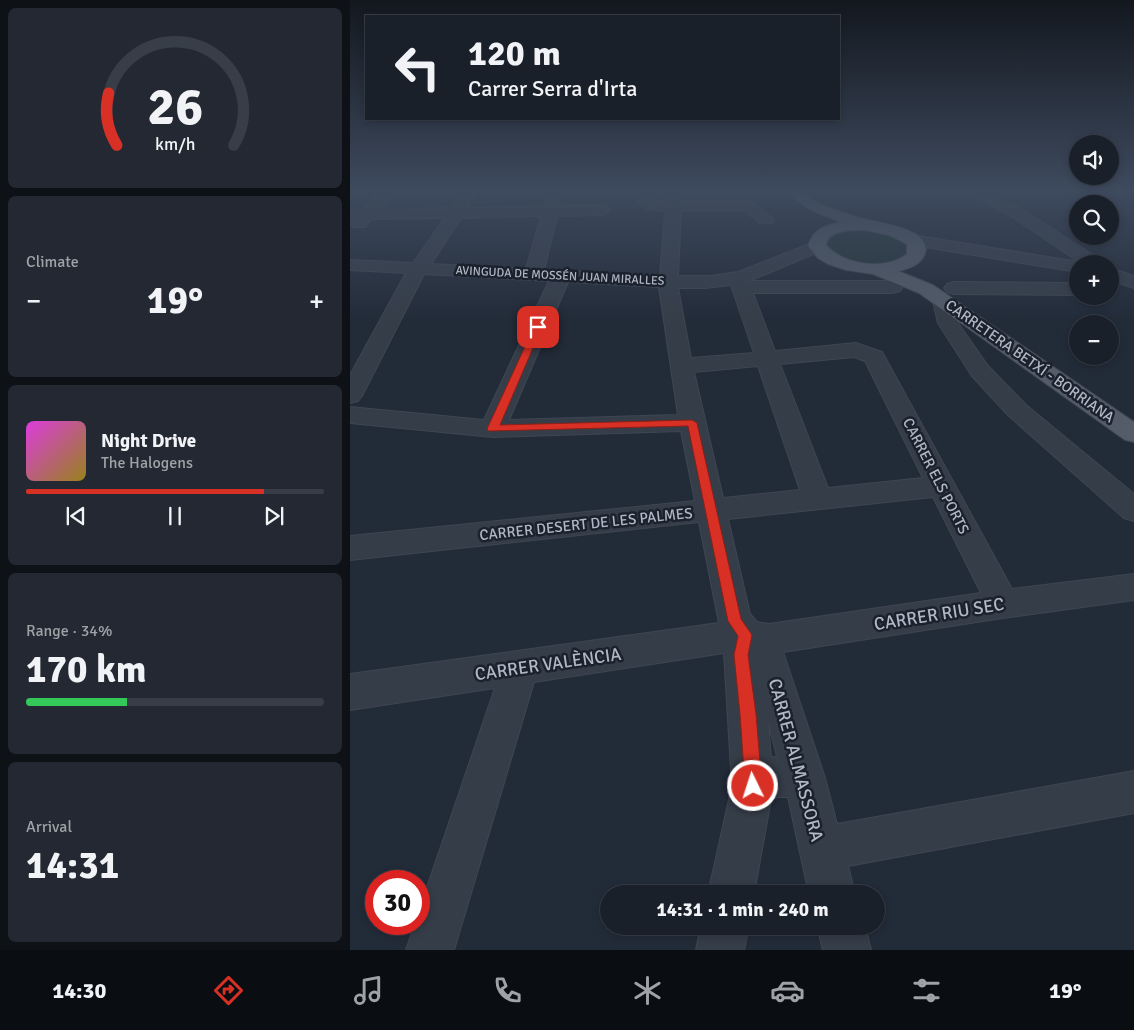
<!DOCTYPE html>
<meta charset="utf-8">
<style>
:root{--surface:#1a202a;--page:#232832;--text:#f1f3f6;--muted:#9fa3a8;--line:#383e47;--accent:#d93025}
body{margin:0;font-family:Signika,sans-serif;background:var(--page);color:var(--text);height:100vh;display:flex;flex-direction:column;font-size:19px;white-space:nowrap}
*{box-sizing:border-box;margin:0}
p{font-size:16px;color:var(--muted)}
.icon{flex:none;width:28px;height:28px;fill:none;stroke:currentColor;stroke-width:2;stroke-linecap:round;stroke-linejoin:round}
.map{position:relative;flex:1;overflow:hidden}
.details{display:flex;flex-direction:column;gap:8px;padding:8px;background:#0e1217;width:350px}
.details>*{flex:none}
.top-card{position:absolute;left:15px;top:15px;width:475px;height:105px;border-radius:0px;box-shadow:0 2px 8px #0003,0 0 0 1px var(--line);background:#1a202a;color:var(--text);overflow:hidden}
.buttons{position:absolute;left:719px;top:135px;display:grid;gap:10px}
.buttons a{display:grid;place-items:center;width:50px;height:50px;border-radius:50%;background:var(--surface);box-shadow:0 2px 8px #0003,0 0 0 1px var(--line);font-size:25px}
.speed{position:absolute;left:15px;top:870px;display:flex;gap:10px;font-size:25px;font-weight:700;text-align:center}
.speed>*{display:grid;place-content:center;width:65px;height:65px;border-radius:50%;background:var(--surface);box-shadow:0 2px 8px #0003,0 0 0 1px var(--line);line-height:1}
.speed .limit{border:8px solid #d22;background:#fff;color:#111}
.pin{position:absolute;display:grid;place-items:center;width:42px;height:42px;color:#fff;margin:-21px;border-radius:10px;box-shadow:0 2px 8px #0006}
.me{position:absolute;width:55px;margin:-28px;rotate:356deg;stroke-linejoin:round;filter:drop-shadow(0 0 4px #0008)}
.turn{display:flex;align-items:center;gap:18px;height:105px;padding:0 20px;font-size:22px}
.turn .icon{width:65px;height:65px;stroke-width:2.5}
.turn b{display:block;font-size:35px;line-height:42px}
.big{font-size:38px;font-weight:800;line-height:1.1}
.details .widget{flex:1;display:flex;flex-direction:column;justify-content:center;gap:8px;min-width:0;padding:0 18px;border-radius:8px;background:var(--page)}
.details .dial{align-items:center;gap:0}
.dial svg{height:130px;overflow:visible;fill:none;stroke:var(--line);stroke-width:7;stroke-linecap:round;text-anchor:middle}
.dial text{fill:var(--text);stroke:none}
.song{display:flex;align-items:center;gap:15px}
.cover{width:60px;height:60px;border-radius:8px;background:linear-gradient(135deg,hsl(300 70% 55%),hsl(50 70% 35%))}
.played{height:5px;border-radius:2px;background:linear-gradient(90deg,var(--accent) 80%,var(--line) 80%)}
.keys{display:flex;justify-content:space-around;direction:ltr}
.heat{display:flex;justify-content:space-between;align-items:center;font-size:28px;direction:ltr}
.charge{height:8px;border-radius:4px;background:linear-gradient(90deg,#34c759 34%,var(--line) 0)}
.trip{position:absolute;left:250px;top:885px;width:285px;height:50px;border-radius:25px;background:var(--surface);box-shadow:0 2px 8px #0003,0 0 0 1px var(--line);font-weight:800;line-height:50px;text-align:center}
.menu{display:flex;height:80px;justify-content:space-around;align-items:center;background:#0a0d11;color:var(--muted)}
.menu .icon{width:35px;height:35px}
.menu .on{color:var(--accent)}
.menu b{font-size:22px;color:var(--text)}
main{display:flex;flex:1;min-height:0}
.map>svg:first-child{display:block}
.green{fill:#243639}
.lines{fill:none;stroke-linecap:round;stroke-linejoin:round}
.minor-casing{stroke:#3f4652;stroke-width:2}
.major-casing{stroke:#3f4652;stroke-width:2}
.minor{fill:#353d48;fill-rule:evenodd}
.major{fill:#535c68;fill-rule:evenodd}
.route{fill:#d93025;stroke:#8d1f18}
.labels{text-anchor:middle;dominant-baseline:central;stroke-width:5;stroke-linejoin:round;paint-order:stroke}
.far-street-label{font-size:12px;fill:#b0b7c5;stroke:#1b222d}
.street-label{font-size:15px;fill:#b0b7c5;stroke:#1b222d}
.near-street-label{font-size:18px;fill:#b0b7c5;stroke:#1b222d}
</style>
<main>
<section class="details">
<div class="widget dial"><svg viewBox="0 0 100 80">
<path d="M14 69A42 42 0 1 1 86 69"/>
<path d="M14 69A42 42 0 0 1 9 37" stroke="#d93025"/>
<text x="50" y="56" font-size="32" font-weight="700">26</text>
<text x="50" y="72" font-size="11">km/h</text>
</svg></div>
<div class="widget"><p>Climate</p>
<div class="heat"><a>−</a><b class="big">19°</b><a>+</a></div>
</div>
<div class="widget">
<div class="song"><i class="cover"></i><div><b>Night Drive</b><p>The Halogens</p></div></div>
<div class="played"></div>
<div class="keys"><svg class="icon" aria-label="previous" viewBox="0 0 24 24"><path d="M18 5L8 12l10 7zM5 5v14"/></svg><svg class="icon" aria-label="pause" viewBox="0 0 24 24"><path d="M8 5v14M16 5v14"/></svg><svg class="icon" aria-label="next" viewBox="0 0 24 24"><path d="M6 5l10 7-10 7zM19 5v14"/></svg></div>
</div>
<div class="widget"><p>Range · 34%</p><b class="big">170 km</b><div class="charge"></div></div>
<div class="widget"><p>Arrival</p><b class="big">14:31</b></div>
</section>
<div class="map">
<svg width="784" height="950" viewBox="0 0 784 950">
<rect width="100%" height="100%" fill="#222b38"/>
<!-- green -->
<path class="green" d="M 497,229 L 532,230 L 557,243 L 558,254 C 539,269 507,267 486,256 C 482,254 478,249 475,245 L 480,235 Z"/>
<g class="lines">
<!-- minor casing -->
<g class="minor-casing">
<g id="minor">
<path d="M 31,189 L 46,189 L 30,210 L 101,208 L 115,189 L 129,189 L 117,208 L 194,206 L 199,189 L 213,189 L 209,206 L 252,205 L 258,207 L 260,210 L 258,213 L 252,215 L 207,216 L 194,270 L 310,276 L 315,211 L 296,209 L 277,189 L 292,189 L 305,201 L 316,201 L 317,189 L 331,189 L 331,201 L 399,201 L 404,203 L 424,220 L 422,223 L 410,223 L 395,211 L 331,211 L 328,276 L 360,276 L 388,272 L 467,241 L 473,242 L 476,246 L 473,250 L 399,281 L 543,281 L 550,283 L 553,287 L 550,291 L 543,293 L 403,293 L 425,351 L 506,343 L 532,352 L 662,589 L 784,574 L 784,600 L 653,618 L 433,652 L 475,778 L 487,824 L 784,771 L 784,813 L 498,866 L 505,894 L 459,894 L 438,797 L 428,797 L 421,799 L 404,894 L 358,894 L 382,786 L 374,653 L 184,682 L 104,950 L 56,950 L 65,924 L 69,924 L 69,911 L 145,688 L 0,710 L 0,674 L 369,623 L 349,522 L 0,560 L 0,536 L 345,501 L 331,431 L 143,437 L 0,423 L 0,407 L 134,420 L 199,281 L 74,274 L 12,396 L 8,401 L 0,403 L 0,375 L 56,273 L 0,270 L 0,260 L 63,263 L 95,218 L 22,219 L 15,227 L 3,227 L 1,224 L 4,220 L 0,220 L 0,210 L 13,210 ZM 191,216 L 176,269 L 81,264 L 111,218 ZM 218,282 L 309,287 L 328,415 L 159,420 ZM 381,285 L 404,353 L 341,358 L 328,288 L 355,288 ZM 504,357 L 515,361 L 573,478 L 478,488 L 430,364 ZM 408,366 L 450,490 L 373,498 L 344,372 ZM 583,497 L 631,593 L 419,624 L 407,622 L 400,614 L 378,519 ZM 418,722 L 427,756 L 421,758 Z"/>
<path d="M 422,189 L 451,189 L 452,193 L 450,196 L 445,197 L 424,192 Z"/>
<path d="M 613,189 L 631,189 L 675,211 L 750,260 L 753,264 L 728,264 L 728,272 L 556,244 L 554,240 L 556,236 L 562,235 L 729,262 L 663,217 L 615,192 Z"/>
<path d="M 760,268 L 784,276 L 784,288 L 760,280 Z"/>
<path d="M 604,282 L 728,283 L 728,295 L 604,294 L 597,292 L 594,288 L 597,284 Z"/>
<path d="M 593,295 L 600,297 L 608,323 L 638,366 L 676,405 L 784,494 L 784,521 L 774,518 L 658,415 L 622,376 L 588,323 L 583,301 L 586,297 Z"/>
<path d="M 351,926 L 399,926 L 394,950 L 346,950 Z"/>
<path d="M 467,926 L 515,926 L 521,950 L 473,950 Z"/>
</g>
</g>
<!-- major casing -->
<g class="major-casing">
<path id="major" d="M 433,189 C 457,189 451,194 470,204 C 481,209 495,213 506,217 C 521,222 583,227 575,253 C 572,265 558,269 548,271 L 583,285 L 784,422 L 784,442 L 775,440 L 569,293 L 523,274 L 496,270 L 478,264 L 468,258 L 458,246 C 463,229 475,225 491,222 L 460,210 ZM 514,230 L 539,235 L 557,244 L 557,254 C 535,271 494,265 476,245 C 479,229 501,231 514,230 Z"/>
</g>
<!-- minor -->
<use href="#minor" class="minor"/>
<!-- major -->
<use href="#major" class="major"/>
</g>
<!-- sky -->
<linearGradient id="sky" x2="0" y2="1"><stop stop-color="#13181f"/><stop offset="0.59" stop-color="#3e4a5e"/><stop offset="1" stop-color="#3e4a5e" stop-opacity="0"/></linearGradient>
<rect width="784" height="322" fill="url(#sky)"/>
<!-- route -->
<path class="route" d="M 188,324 L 192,327 L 150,425 L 342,420 L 347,423 L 391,619 L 402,635 L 398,655 L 406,714 L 412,786 L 409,792 L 403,795 L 397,792 L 395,786 L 390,714 L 384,655 L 388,636 L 378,621 L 338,426 L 139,431 L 137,429 L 184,327 Z"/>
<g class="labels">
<!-- far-street labels -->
<g class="far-street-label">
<text transform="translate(210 276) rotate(3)">AVINGUDA DE MOSSÉN JUAN MIRALLES</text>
</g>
<!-- street labels -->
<g class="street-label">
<text transform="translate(680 361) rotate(35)">CARRETERA BETXÍ - BORRIANA</text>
<text transform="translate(586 476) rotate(63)">CARRER ELS PORTS</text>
<text transform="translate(236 524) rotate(-6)">CARRER DESERT DE LES PALMES</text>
</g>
<!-- near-street labels -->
<g class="near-street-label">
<text transform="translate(589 614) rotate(-9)">CARRER RIU SEC</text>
<text transform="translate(198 664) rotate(-8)">CARRER VALÈNCIA</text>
<text transform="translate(446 760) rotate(75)">CARRER ALMASSORA</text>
</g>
</g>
</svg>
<div class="buttons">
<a><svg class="icon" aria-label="sound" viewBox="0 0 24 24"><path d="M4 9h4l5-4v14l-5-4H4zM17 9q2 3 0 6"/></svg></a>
<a><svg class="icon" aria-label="search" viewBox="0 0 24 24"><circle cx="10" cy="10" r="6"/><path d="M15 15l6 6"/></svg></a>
<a>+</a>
<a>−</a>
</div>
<div class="speed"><div class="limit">30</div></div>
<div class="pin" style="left:188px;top:327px;background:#d93025"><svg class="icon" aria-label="arrive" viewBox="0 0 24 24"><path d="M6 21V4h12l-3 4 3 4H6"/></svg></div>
<svg class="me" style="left:403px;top:786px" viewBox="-20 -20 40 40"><circle r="17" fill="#d93025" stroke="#fff" stroke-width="3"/><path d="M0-11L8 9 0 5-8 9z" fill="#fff"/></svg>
<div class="trip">14:31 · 1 min · 240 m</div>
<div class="top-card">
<div class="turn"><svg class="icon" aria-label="left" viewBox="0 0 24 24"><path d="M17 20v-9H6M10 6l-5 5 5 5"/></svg><div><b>120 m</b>Carrer Serra d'Irta</div></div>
</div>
</div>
</main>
<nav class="menu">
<b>14:30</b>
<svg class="icon on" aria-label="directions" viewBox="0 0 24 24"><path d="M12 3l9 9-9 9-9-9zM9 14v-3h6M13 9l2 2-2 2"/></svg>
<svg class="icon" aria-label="music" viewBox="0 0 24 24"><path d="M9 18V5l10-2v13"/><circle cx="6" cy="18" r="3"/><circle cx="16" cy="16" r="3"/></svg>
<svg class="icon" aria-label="phone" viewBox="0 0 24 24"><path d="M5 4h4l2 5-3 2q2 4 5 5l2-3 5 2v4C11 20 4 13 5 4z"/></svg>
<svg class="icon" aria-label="climate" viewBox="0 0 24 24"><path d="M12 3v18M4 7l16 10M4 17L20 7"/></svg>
<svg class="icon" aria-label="car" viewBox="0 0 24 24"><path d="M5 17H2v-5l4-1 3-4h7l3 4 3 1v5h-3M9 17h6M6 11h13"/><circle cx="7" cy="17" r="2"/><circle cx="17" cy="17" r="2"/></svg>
<svg class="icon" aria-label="filters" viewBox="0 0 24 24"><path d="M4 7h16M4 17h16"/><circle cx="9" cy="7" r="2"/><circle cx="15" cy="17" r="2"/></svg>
<b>19°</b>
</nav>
